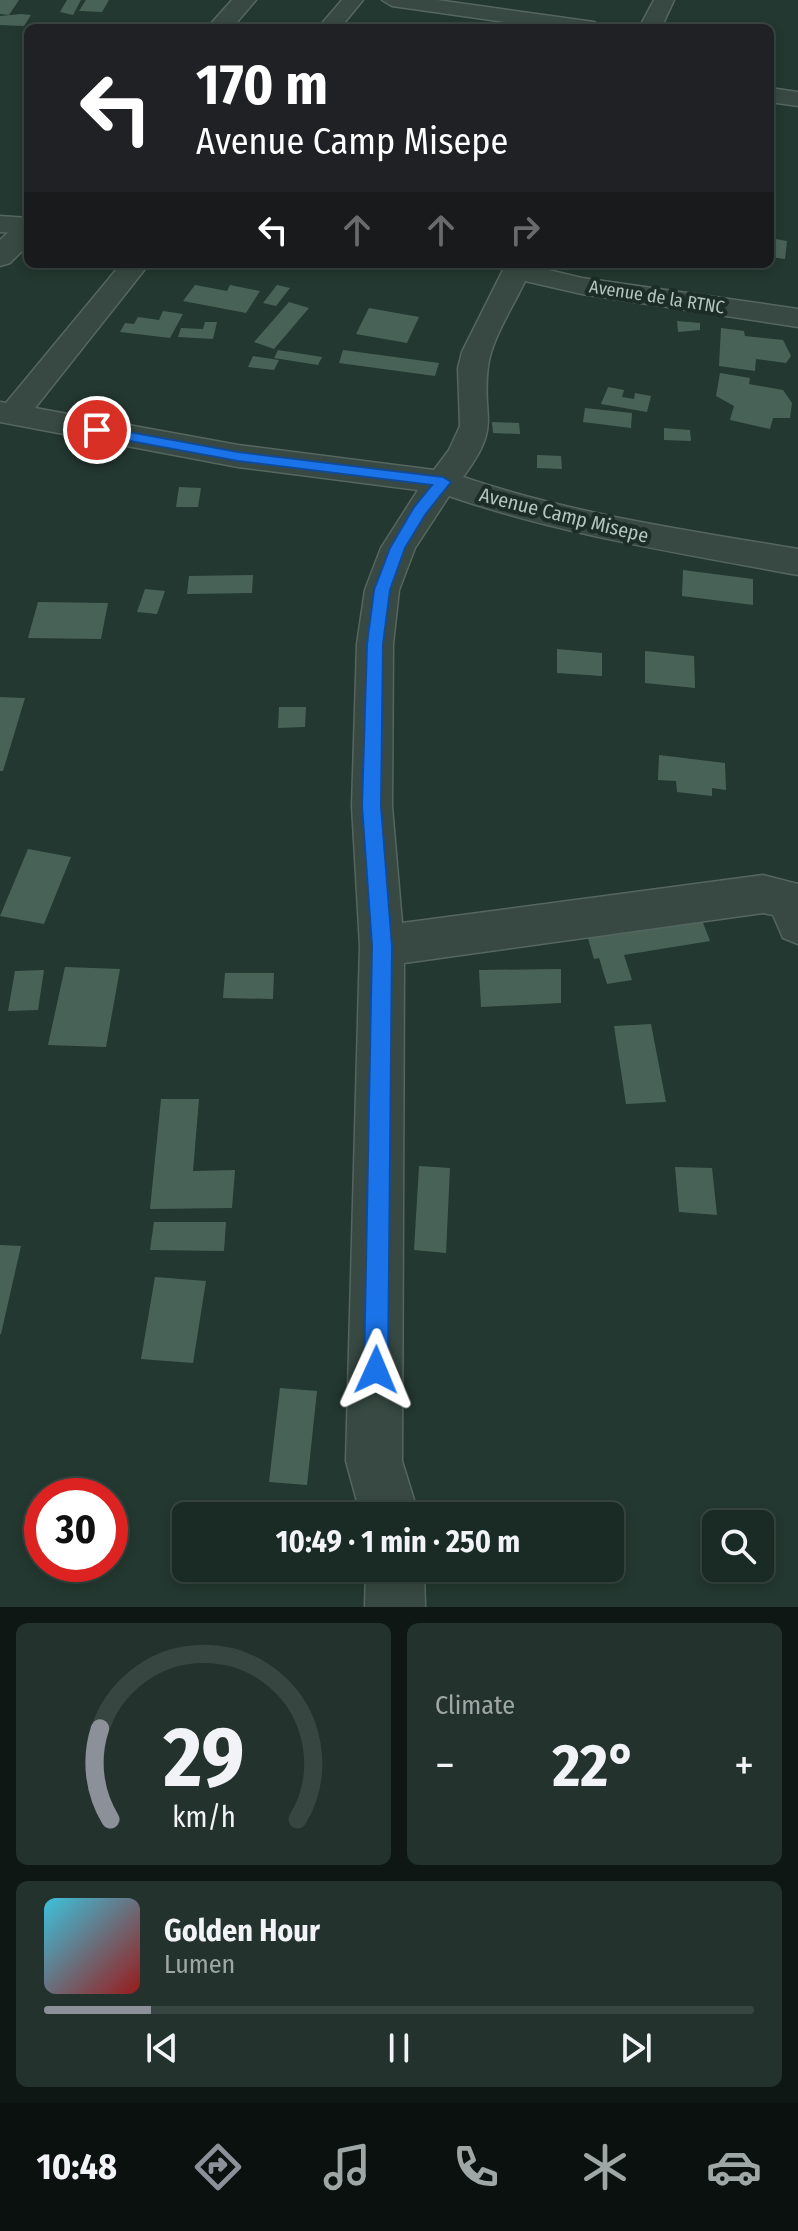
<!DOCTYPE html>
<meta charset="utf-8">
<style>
:root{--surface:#1a2a24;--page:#23322c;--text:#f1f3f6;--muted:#9fa7a6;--line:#384641;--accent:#8c9099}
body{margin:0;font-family:"Fira Sans Condensed",sans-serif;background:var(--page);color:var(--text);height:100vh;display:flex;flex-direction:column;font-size:30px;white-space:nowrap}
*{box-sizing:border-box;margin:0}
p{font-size:26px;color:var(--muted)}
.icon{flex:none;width:44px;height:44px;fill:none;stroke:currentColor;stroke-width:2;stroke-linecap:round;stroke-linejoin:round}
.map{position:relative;height:1607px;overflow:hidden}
.details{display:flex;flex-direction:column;gap:16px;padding:16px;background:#0e1714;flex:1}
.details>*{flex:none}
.top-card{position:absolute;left:24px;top:24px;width:750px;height:244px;border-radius:12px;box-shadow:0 4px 12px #0003,0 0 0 2px var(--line);background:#202124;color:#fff;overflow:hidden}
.tools{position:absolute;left:702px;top:1510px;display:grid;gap:16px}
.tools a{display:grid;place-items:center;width:72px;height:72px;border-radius:12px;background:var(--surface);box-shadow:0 4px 12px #0003,0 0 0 2px var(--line);font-size:40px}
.speed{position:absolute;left:24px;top:1478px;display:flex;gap:16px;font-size:40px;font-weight:700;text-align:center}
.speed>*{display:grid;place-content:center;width:104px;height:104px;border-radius:50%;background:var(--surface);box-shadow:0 4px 12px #0003,0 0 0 2px var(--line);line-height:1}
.speed .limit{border:12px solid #d22;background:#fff;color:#111}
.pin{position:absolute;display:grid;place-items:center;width:68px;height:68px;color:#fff;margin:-34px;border:4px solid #fff;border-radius:50%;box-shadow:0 2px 8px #0007}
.me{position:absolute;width:88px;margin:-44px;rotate:1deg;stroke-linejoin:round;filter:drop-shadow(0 0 6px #0008)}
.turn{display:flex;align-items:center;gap:28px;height:168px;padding:0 40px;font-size:36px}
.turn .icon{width:104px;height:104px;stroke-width:2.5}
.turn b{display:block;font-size:56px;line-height:68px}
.lanes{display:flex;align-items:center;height:76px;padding:0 40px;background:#0003;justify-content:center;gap:40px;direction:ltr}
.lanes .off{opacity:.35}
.big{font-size:60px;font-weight:700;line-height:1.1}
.details .tile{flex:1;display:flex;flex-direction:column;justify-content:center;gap:12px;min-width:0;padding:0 28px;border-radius:12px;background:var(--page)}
.details .dial{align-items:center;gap:0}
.dial svg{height:208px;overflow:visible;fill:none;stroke:var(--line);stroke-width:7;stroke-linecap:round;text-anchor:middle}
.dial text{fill:var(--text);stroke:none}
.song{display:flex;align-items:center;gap:24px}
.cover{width:96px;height:96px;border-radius:12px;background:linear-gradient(135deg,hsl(190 70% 55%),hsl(0 70% 35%))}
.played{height:8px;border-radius:4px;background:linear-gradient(90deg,var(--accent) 15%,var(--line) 15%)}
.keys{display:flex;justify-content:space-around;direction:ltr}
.heat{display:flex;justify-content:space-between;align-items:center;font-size:44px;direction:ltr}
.details .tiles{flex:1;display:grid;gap:16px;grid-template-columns:1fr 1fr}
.tile:last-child{grid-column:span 2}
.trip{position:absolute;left:172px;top:1502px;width:452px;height:80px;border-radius:12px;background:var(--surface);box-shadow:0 4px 12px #0003,0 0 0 2px var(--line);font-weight:700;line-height:80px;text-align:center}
.tabs{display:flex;height:128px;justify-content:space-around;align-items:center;background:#0a110e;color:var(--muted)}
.tabs .icon{width:56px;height:56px}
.tabs .current{color:var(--accent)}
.tabs b{font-size:36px;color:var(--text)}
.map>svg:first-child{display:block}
.building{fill:#496258}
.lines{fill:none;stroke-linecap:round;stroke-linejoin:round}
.minor-casing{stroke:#556660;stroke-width:3}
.tertiary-casing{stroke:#556660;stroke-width:3}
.minor{fill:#374942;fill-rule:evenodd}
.tertiary{fill:#374942;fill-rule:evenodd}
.route{fill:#1a73e8;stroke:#114b97;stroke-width:2}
.labels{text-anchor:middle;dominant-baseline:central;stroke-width:8;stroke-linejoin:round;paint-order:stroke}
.far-street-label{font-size:18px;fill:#b2c5be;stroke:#1c2d27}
.street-label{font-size:20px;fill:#b2c5be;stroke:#1c2d27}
</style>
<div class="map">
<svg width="798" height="1607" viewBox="0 0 798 1607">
<rect width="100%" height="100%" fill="#233830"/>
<!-- building -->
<g class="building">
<path d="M 0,0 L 19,0 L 9,15 L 0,14 Z"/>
<path d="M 67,0 L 81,0 L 73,15 L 60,12 Z"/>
<path d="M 86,0 L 109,0 L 102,12 L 79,11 Z"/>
<path d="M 21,14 L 31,15 L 24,26 L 0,25 L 0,16 Z"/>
<path d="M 770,238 L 787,241 L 785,259 L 770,257 Z"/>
<path d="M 195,285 L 227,291 L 230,285 L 260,291 L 246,313 L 183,301 Z"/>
<path d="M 277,285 L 290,288 L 276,306 L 263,303 Z"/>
<path d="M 289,302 L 309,308 L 274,349 L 254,342 Z"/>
<path d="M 369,308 L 419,317 L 407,343 L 356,334 Z"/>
<path d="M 163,311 L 183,314 L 170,338 L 120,332 L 125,323 L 134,324 L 138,317 L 159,320 Z"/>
<path d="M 677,321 L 700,323 L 700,330 L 678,332 Z"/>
<path d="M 205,322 L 217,322 L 213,339 L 178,337 L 181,328 L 203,329 Z"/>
<path d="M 721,328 L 744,331 L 745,336 L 783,340 L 791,356 L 786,363 L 756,359 L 755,371 L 719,366 Z"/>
<path d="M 278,350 L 322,357 L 318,365 L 274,358 Z"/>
<path d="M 343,350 L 439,363 L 435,376 L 339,363 Z"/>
<path d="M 253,356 L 279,360 L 274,370 L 248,367 Z"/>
<path d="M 720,373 L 750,378 L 749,384 L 783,390 L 792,403 L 790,418 L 773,418 L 770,429 L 730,420 L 734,406 L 716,396 Z"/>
<path d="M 608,387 L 624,390 L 622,397 L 634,399 L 635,393 L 651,396 L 647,412 L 601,404 Z"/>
<path d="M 585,408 L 632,413 L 631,428 L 583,422 Z"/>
<path d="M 492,422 L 519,423 L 520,434 L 493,433 Z"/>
<path d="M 664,428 L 690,430 L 691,441 L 664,440 Z"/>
<path d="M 537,455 L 561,456 L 562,469 L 537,468 Z"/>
<path d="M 179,487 L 201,488 L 198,507 L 176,507 Z"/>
<path d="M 683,570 L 753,579 L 753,605 L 682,596 Z"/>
<path d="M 253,575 L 252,593 L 187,594 L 189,576 Z"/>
<path d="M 145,589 L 165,591 L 157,614 L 137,612 Z"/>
<path d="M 38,602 L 108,603 L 101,639 L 28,638 Z"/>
<path d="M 557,649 L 602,653 L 602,676 L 557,673 Z"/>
<path d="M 645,651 L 694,656 L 695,688 L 645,683 Z"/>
<path d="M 0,697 L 25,698 L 3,771 L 0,771 Z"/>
<path d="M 279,707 L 306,707 L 305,727 L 278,728 Z"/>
<path d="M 659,755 L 725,763 L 726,790 L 712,788 L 712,796 L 677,792 L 676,781 L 658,780 Z"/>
<path d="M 28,849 L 71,857 L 44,924 L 0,916 Z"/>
<path d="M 702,920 L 710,941 L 624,955 L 632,980 L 607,984 L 599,958 L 594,959 L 588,938 Z"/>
<path d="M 65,967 L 120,969 L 106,1047 L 48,1045 Z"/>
<path d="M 561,969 L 561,1003 L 481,1007 L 479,970 Z"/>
<path d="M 44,970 L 38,1010 L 8,1011 L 15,971 Z"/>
<path d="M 225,973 L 274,973 L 273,999 L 223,998 Z"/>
<path d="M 651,1024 L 666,1102 L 626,1104 L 614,1026 Z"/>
<path d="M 161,1099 L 199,1099 L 193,1171 L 235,1170 L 232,1208 L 150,1209 Z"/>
<path d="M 419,1166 L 450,1168 L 446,1253 L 414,1250 Z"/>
<path d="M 675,1167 L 712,1168 L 717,1215 L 679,1212 Z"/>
<path d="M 154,1222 L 226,1222 L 224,1251 L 150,1250 Z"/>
<path d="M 0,1245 L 21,1246 L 1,1334 L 0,1334 Z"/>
<path d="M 155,1277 L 206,1281 L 193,1363 L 141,1359 Z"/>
<path d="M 280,1388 L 317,1391 L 307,1485 L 269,1482 Z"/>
</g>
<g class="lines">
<!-- minor casing -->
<g class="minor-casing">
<g id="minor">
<path d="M 342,0 L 363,0 L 340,28 L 318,28 Z"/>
<path d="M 382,0 L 437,0 L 594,22 L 605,28 L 548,28 L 392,6 Z"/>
<path d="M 654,0 L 674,0 L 661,28 L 639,28 Z"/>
<path d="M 770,88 L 798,92 L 798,106 L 770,102 Z"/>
<path d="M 0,216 L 28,218 L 28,234 L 0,232 Z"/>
<path d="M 121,264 L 149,264 L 35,408 L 238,445 L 434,470 L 449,450 L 460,426 L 458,368 L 462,352 L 506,264 L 534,264 L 532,266 L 582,278 L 798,309 L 798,327 L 582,294 L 525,281 C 513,307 492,338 488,366 C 481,420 503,424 463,477 C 572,514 685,530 798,549 L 798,575 C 680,553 562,535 449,496 L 415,548 L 399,590 L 393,644 L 392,806 L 402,923 L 763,875 L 798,884 L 798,944 L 783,938 L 773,915 L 763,913 L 404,963 L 402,1461 L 419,1516 L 361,1516 L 346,1461 L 360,946 L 352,806 L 357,644 L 365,590 L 381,548 L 418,490 L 238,467 L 0,422 L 0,402 L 6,403 Z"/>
<path d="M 366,1568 L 424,1568 L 425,1607 L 365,1607 Z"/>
</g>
</g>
<!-- tertiary casing -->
<g class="tertiary-casing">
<g id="tertiary">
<path d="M 232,0 L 256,0 L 232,28 L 207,28 Z"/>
<path d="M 28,220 L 28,245 L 10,263 L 0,266 L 0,240 L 18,223 Z"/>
</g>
</g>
<!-- minor -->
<use href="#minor" class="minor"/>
<!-- tertiary -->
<use href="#tertiary" class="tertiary"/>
</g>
<!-- route -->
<path class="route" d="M 97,426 L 238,452 L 443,477 L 451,482 L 425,515 L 405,548 L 390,590 L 383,644 L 381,806 L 392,946 L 388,1370 L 384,1379 L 376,1383 L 367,1379 L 364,1370 L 372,946 L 362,806 L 367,644 L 374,590 L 390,548 L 414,507 L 432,485 L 238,461 L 92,434 L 92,427 Z"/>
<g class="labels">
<!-- far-street labels -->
<g class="far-street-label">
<text transform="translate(657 297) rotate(9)">Avenue de la RTNC</text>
</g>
<!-- street labels -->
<g class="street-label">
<text transform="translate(564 515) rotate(14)">Avenue Camp Misepe</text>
</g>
</g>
</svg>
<div class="tools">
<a><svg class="icon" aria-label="search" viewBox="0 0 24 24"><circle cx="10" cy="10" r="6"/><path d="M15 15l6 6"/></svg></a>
</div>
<div class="speed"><div class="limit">30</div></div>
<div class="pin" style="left:97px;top:430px;background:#d93025"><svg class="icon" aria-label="arrive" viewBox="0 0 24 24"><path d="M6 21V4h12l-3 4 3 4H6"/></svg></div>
<svg class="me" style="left:376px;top:1370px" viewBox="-20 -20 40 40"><path d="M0-17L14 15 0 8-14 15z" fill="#1a73e8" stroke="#fff" stroke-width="4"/></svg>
<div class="trip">10:49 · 1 min · 250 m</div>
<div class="top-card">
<div class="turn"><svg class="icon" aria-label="left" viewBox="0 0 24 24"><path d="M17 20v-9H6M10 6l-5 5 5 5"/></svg><div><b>170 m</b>Avenue Camp Misepe</div></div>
<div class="lanes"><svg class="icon" aria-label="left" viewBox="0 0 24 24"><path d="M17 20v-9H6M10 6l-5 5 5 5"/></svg><svg class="icon off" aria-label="ahead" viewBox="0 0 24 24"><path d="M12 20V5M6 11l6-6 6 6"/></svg><svg class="icon off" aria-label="ahead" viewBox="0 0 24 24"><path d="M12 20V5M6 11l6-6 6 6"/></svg><svg class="icon off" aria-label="right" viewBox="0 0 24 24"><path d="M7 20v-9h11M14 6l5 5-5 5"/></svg></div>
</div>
</div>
<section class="details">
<div class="tiles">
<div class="tile dial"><svg viewBox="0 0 100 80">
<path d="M14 69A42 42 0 1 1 86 69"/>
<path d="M14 69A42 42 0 0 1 10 34" stroke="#8c9099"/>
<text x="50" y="56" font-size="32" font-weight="700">29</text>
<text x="50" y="72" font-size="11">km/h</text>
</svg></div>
<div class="tile"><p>Climate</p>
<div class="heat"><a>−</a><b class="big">22°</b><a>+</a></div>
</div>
<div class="tile">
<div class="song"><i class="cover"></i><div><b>Golden Hour</b><p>Lumen</p></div></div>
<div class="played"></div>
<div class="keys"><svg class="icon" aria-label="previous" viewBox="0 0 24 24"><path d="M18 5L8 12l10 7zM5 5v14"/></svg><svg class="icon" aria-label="pause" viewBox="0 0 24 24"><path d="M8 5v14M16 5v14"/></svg><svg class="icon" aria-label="next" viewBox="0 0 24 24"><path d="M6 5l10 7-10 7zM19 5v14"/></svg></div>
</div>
</div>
</section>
<nav class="tabs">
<b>10:48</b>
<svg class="icon current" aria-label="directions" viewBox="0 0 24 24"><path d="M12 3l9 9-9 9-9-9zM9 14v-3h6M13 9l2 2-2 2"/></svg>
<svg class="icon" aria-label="music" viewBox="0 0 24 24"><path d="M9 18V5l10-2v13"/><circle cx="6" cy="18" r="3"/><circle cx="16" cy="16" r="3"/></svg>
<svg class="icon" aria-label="phone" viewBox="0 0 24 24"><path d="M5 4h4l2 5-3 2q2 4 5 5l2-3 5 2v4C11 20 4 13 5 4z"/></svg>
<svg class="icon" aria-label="climate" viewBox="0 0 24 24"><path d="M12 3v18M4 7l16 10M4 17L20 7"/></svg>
<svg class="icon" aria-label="car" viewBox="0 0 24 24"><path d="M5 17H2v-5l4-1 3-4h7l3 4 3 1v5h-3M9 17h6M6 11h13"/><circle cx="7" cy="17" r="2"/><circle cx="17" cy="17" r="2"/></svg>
</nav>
